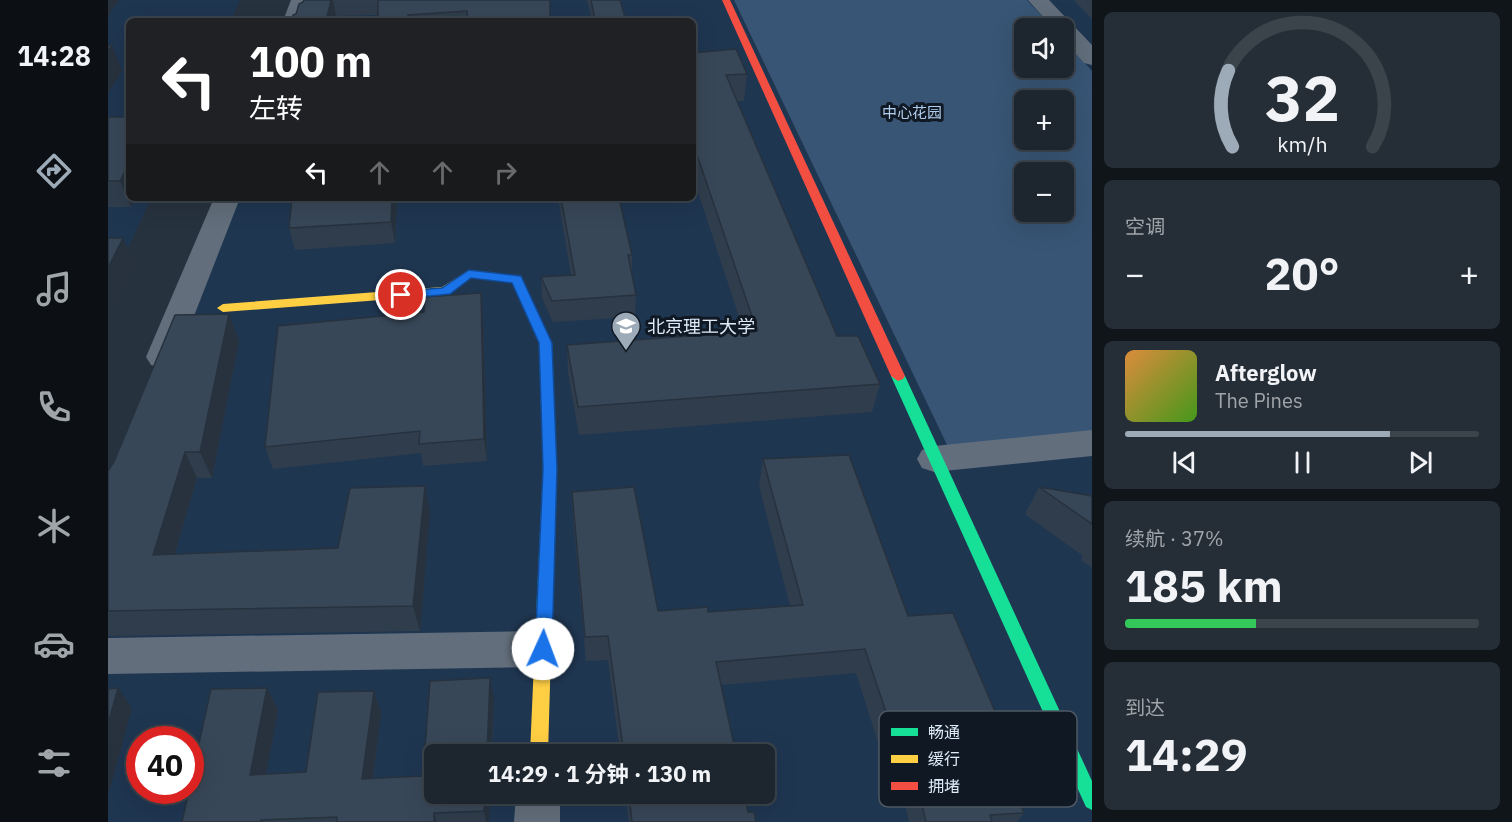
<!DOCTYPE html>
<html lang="zh">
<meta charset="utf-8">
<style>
:root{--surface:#1d262f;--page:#252e37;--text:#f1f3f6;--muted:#a0a5aa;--line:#3b434b;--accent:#9daab8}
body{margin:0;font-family:"IBM Plex Sans","Noto Sans SC",sans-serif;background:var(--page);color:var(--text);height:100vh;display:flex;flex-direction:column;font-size:22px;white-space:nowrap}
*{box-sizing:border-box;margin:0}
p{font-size:20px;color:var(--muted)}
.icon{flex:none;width:33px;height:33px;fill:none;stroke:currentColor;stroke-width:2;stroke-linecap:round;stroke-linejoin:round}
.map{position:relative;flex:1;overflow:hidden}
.sheet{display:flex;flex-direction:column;gap:12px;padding:12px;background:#10151a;width:420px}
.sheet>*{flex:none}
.guide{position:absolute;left:18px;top:18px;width:570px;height:183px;border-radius:9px;box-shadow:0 6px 24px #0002,0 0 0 2px var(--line);background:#202124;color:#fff;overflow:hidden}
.tools{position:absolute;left:906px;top:18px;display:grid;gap:12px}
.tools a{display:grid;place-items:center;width:60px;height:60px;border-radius:9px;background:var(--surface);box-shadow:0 6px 24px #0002,0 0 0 2px var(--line);font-size:30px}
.speed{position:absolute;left:18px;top:726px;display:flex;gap:12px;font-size:30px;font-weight:700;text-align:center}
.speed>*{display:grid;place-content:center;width:78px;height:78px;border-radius:50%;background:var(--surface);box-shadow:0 6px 24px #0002,0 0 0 2px var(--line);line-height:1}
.speed .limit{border:9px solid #d22;background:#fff;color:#111}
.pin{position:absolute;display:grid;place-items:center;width:51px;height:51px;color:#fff;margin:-26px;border:3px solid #fff;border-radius:50%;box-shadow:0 2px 6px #0007}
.me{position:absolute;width:66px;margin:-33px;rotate:2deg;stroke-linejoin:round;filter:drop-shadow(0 0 4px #0008)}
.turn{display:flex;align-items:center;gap:21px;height:126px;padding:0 24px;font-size:27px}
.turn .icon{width:78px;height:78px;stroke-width:2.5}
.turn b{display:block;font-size:42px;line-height:51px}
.lanes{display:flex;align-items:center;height:57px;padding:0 24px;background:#0003;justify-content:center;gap:30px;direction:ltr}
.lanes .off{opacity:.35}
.big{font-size:45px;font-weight:700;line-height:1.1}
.sheet .widget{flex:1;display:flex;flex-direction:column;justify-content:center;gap:9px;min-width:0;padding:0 21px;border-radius:9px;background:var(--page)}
.sheet .dial{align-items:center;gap:0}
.dial svg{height:156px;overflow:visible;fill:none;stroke:var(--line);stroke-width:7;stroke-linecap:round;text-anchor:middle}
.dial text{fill:var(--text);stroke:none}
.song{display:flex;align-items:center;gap:18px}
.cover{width:72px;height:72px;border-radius:9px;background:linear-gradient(135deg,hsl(30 70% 55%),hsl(100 70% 35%))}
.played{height:6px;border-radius:3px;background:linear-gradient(90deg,var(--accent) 75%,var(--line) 75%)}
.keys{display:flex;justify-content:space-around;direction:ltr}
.heat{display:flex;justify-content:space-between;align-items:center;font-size:33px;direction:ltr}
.charge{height:9px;border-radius:4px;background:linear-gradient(90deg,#34c759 37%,var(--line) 0)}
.trip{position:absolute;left:316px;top:744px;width:351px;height:60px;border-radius:9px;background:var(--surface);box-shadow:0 6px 24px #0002,0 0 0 2px var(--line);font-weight:700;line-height:60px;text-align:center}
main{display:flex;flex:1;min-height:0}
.tabs{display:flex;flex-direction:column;width:108px;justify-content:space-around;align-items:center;background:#0c0f13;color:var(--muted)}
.tabs .icon{width:42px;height:42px}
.tabs .on{color:var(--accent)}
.tabs b{font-size:27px;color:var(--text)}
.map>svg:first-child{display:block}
.built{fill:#1f3651;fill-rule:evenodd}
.green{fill:#385575;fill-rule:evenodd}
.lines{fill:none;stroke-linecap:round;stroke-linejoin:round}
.street{fill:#626e7b;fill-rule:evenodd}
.fast{fill:#16e098;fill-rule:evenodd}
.slow{fill:#ffcf43;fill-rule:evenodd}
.jam{fill:#f24e42;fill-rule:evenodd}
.wall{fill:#303d4c}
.shaded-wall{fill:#27323e}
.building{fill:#384758;stroke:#27323e;stroke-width:1.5}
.route{fill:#1a73e8;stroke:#114b97;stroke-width:1.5}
.labels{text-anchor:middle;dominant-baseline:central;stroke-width:6;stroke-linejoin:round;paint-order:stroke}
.far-park-label{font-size:15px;fill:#b2ceef;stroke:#101923}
.poi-label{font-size:18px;fill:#ddeaf9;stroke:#101923;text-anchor:start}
.key{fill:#101923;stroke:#4e5863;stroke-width:1.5}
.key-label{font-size:16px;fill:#ddeaf9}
</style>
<main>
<nav class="tabs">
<b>14:28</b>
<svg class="icon on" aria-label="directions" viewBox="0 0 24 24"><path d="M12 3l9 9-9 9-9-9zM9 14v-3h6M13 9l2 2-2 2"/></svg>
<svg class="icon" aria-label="music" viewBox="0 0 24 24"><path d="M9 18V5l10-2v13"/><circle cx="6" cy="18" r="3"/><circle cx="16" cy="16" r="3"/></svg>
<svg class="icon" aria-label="phone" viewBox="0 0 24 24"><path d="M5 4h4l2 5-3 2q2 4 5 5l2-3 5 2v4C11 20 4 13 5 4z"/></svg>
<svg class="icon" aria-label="climate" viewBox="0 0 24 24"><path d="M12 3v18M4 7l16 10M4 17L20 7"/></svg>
<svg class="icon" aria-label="car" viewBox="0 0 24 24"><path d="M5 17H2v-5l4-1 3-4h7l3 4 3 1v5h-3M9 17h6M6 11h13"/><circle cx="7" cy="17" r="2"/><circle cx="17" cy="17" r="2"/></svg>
<svg class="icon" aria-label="filters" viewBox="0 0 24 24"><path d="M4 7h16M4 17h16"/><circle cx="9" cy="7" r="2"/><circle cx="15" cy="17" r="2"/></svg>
</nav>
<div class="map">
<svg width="984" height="822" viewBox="0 0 984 822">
<rect width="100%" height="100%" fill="#27323f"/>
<!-- built -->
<g class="built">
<path d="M 0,0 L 132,0 L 123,21 L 21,21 L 21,198 L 43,198 L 21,246 L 0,246 Z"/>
<path d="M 185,0 L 984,0 L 984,822 L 0,822 L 0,490 L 110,198 L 585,198 L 585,21 L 177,21 ZM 916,28 L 956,28 L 956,68 L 916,68 ZM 916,100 L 956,100 L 956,140 L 916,140 ZM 916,172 L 956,172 L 956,212 L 916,212 ZM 32,740 L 82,740 L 82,790 L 32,790 ZM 327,754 L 657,754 L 657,794 L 327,794 Z"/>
</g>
<!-- green -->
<path class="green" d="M 626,0 L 919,0 L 945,28 L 916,28 L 916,68 L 956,68 L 956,40 L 984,71 L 984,438 L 842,451 ZM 916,100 L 956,100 L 956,140 L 916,140 ZM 916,172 L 956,172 L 956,212 L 916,212 Z"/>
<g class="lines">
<!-- street -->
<g class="street">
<path d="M 183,0 L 203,0 L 197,21 L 175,21 Z"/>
<path d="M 920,0 L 941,0 L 984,45 L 984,65 L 976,63 L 956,40 L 956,28 L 945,28 Z"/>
<path d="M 106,198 L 132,198 L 70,357 L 65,365 L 54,368 L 43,365 L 38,357 Z"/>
<path d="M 984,430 L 984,456 L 826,472 L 814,468 L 809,459 L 814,450 L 826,446 Z"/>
<path d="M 435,631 L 449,636 L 455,649 L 449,662 L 435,667 L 0,674 L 0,638 Z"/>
<path d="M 408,794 L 452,794 L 452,822 L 406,822 Z"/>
</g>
<!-- fast -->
<g class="fast">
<path d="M 431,325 L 435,326 L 443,343 L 449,469 L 444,616 L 442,621 L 436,623 L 430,621 L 428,616 L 435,469 L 431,343 L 425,329 Z"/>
<path d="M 790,371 L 797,376 L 984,781 L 984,810 L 978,807 L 783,376 Z"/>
</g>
<!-- slow -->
<g class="slow">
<path d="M 361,270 L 413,276 L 437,329 L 435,332 L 427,332 L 405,282 L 363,278 L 337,295 L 115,312 L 109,308 L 115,304 L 334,287 Z"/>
<path d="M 436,609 L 442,611 L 444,616 L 440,754 L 422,754 L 428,616 L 430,611 Z"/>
</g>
<!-- jam -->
<path class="jam" d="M 614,0 L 622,0 L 797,376 L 795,379 L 790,381 L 783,376 Z"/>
</g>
<!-- wall -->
<g class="wall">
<path d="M 196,0 L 442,0 L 442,21 L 270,21 L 270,15 L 228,16 L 227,21 L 183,21 Z"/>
<path d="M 479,0 L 512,0 L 517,17 L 517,21 L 484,21 Z"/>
<path d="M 966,0 L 984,0 L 984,19 Z"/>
<path d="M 585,53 L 639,74 L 636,101 L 629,101 L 729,336 L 772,384 L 764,412 L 471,435 L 460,373 L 459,345 L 636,332 L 585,177 Z"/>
<path d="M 0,117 L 21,198 L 27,198 L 23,207 L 0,207 Z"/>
<path d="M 184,198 L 289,198 L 287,243 L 187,250 L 181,228 Z"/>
<path d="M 450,198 L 511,198 L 524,255 L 524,273 L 528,295 L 527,317 L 445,322 L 434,298 L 433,277 L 463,275 Z"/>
<path d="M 373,293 L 375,316 L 379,461 L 315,466 L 313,453 L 165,469 L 157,447 L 316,312 Z"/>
<path d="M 121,314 L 131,341 L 104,478 L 89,478 L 67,554 L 230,548 L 317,486 L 322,512 L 312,631 L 0,636 L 0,471 Z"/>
<path d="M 655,459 L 800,616 L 912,770 L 903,782 L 916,813 L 909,822 L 801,822 L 796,799 L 788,799 L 748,673 L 613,685 L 628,754 L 512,754 L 500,660 L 478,661 L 465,518 L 464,492 L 550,611 L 600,612 L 682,606 L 651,486 Z"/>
<path d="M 931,487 L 984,496 L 984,568 L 973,560 L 975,556 L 917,514 Z"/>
<path d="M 159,688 L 170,710 L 158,774 L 198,772 L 266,691 L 273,713 L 265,779 L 315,776 L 386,700 L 381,822 L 74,822 Z"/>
<path d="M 517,794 L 636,794 L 640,812 L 648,822 L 521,822 Z"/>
</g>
<!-- shaded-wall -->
<g class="shaded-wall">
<path d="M 0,0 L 11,0 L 0,16 Z"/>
<path d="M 223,0 L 225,0 L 228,16 L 227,21 L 218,21 Z"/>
<path d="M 4,45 L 14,71 L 0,93 L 0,52 Z"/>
<path d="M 21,163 L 21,198 L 27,198 L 23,207 L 12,181 Z"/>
<path d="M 284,198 L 289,198 L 287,243 L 283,222 Z"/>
<path d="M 15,238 L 27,266 L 0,323 L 0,268 Z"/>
<path d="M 373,293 L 375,316 L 379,461 L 376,439 Z"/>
<path d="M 121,314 L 131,341 L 104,478 L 92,452 Z"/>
<path d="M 77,452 L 89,478 L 59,580 L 45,555 Z"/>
<path d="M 317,486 L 322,512 L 312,631 L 305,606 Z"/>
<path d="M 382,678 L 386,700 L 383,754 L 379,754 Z"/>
<path d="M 10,688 L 24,708 L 0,796 L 0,724 Z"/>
<path d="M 159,688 L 170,710 L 154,795 L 142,775 Z"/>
<path d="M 266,691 L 273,713 L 262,800 L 254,779 Z"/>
<path d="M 377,794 L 382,794 L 381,822 L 378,822 L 376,811 Z"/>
<path d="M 326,813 L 329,822 L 326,822 Z"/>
</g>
<!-- building -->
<g class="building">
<path d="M 196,0 L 223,0 L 218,21 L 183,21 L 185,15 L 188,14 L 191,4 L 195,2 Z"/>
<path d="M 270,0 L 442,0 L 442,21 L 360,21 L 359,11 L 300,15 L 300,21 L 270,21 Z"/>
<path d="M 483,0 L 512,0 L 517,17 L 487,19 Z"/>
<path d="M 0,45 L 4,45 L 0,52 Z"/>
<path d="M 628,49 L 639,74 L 618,75 L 729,336 L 750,336 L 772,384 L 470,407 L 459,345 L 649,331 L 585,143 L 585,53 Z"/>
<path d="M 0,117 L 21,117 L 21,163 L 12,181 L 0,181 Z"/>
<path d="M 184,198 L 284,198 L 283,222 L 181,228 Z"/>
<path d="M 453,198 L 511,198 L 524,255 L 520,255 L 528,295 L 444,301 L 433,277 L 467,275 Z"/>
<path d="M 0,238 L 15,238 L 0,268 Z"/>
<path d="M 373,293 L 376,439 L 311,444 L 312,431 L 157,447 L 170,326 L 316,312 L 316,297 Z"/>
<path d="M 121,314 L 92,452 L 77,452 L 45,555 L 230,548 L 242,488 L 317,486 L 305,606 L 0,611 L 0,471 L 6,462 L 67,315 Z"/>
<path d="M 741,455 L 800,616 L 845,613 L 912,770 L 898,771 L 916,813 L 882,815 L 884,822 L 818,822 L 808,777 L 800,778 L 757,649 L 608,662 L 628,754 L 516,754 L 500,636 L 477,637 L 464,492 L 526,487 L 550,611 L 600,607 L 600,612 L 695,605 L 655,459 Z"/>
<path d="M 931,487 L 984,496 L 984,524 Z"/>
<path d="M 382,678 L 379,754 L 327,754 L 327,794 L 377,794 L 376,811 L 326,813 L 326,822 L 229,822 L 229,817 L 153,820 L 153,822 L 74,822 L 81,790 L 82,790 L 82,784 L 103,689 L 159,688 L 142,775 L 198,772 L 210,692 L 266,691 L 254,779 L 315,776 L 322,681 Z"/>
<path d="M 10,688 L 0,724 L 0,689 Z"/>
<path d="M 521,794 L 636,794 L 640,812 L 646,812 L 648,822 L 524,822 Z"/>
</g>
<!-- route -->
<path class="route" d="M 361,270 L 413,276 L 444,343 L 449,469 L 444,649 L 441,654 L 435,656 L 429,654 L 427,649 L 435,469 L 431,343 L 404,283 L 363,278 L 342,294 L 293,299 L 287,295 L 293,291 L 334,288 Z"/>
<!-- icons -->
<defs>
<g id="university-pin" transform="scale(1.5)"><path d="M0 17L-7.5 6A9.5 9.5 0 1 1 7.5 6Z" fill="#9daab8" stroke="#101923"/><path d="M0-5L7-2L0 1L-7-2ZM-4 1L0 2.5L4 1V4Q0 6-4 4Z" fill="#fff"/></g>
</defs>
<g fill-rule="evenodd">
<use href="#university-pin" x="518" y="326"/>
</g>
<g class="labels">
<!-- far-park labels -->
<g class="far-park-label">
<text x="804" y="112">中心花园</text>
</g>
<!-- poi labels -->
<g class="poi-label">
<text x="539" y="326">北京理工大学</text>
</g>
</g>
<!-- legend -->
<rect x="771" y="711" width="198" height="96" rx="9" class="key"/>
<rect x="783" y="728" width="27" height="8" fill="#16e098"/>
<rect x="783" y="755" width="27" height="8" fill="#ffcf43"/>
<rect x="783" y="782" width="27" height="8" fill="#f24e42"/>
<g class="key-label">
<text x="820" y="738">畅通</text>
<text x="820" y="765">缓行</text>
<text x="820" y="792">拥堵</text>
</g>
</svg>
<div class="tools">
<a><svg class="icon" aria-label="sound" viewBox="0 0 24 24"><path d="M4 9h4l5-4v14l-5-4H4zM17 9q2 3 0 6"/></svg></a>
<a>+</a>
<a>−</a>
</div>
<div class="speed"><div class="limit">40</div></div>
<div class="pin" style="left:293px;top:295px;background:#d93025"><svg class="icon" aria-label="arrive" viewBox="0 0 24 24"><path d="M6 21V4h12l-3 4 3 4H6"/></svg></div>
<svg class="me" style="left:435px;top:649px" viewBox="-20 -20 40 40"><circle r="19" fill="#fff"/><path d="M0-13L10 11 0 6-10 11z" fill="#1a73e8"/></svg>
<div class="trip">14:29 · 1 分钟 · 130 m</div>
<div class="guide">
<div class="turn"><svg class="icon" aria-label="left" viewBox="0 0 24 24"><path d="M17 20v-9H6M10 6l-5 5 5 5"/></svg><div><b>100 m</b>左转</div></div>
<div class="lanes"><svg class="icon" aria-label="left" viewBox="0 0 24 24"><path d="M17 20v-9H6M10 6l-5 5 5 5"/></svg><svg class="icon off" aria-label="ahead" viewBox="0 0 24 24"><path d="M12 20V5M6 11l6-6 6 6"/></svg><svg class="icon off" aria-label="ahead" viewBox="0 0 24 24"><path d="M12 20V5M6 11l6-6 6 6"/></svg><svg class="icon off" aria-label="right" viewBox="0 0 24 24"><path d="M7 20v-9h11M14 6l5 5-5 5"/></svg></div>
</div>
</div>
<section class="sheet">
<div class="widget dial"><svg viewBox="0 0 100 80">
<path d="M14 69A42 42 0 1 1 86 69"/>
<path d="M14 69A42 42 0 0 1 12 30" stroke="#9daab8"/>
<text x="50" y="56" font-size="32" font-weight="700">32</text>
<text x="50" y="72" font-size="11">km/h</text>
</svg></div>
<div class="widget"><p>空调</p>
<div class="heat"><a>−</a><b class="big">20°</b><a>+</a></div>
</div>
<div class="widget">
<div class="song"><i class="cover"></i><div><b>Afterglow</b><p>The Pines</p></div></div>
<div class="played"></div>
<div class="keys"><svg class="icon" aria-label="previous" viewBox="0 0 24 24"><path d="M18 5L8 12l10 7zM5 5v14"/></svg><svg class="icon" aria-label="pause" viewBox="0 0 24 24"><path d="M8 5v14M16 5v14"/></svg><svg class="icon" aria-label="next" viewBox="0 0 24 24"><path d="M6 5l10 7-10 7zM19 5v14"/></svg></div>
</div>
<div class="widget"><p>续航 · 37%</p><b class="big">185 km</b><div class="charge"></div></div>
<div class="widget"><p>到达</p><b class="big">14:29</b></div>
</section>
</main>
